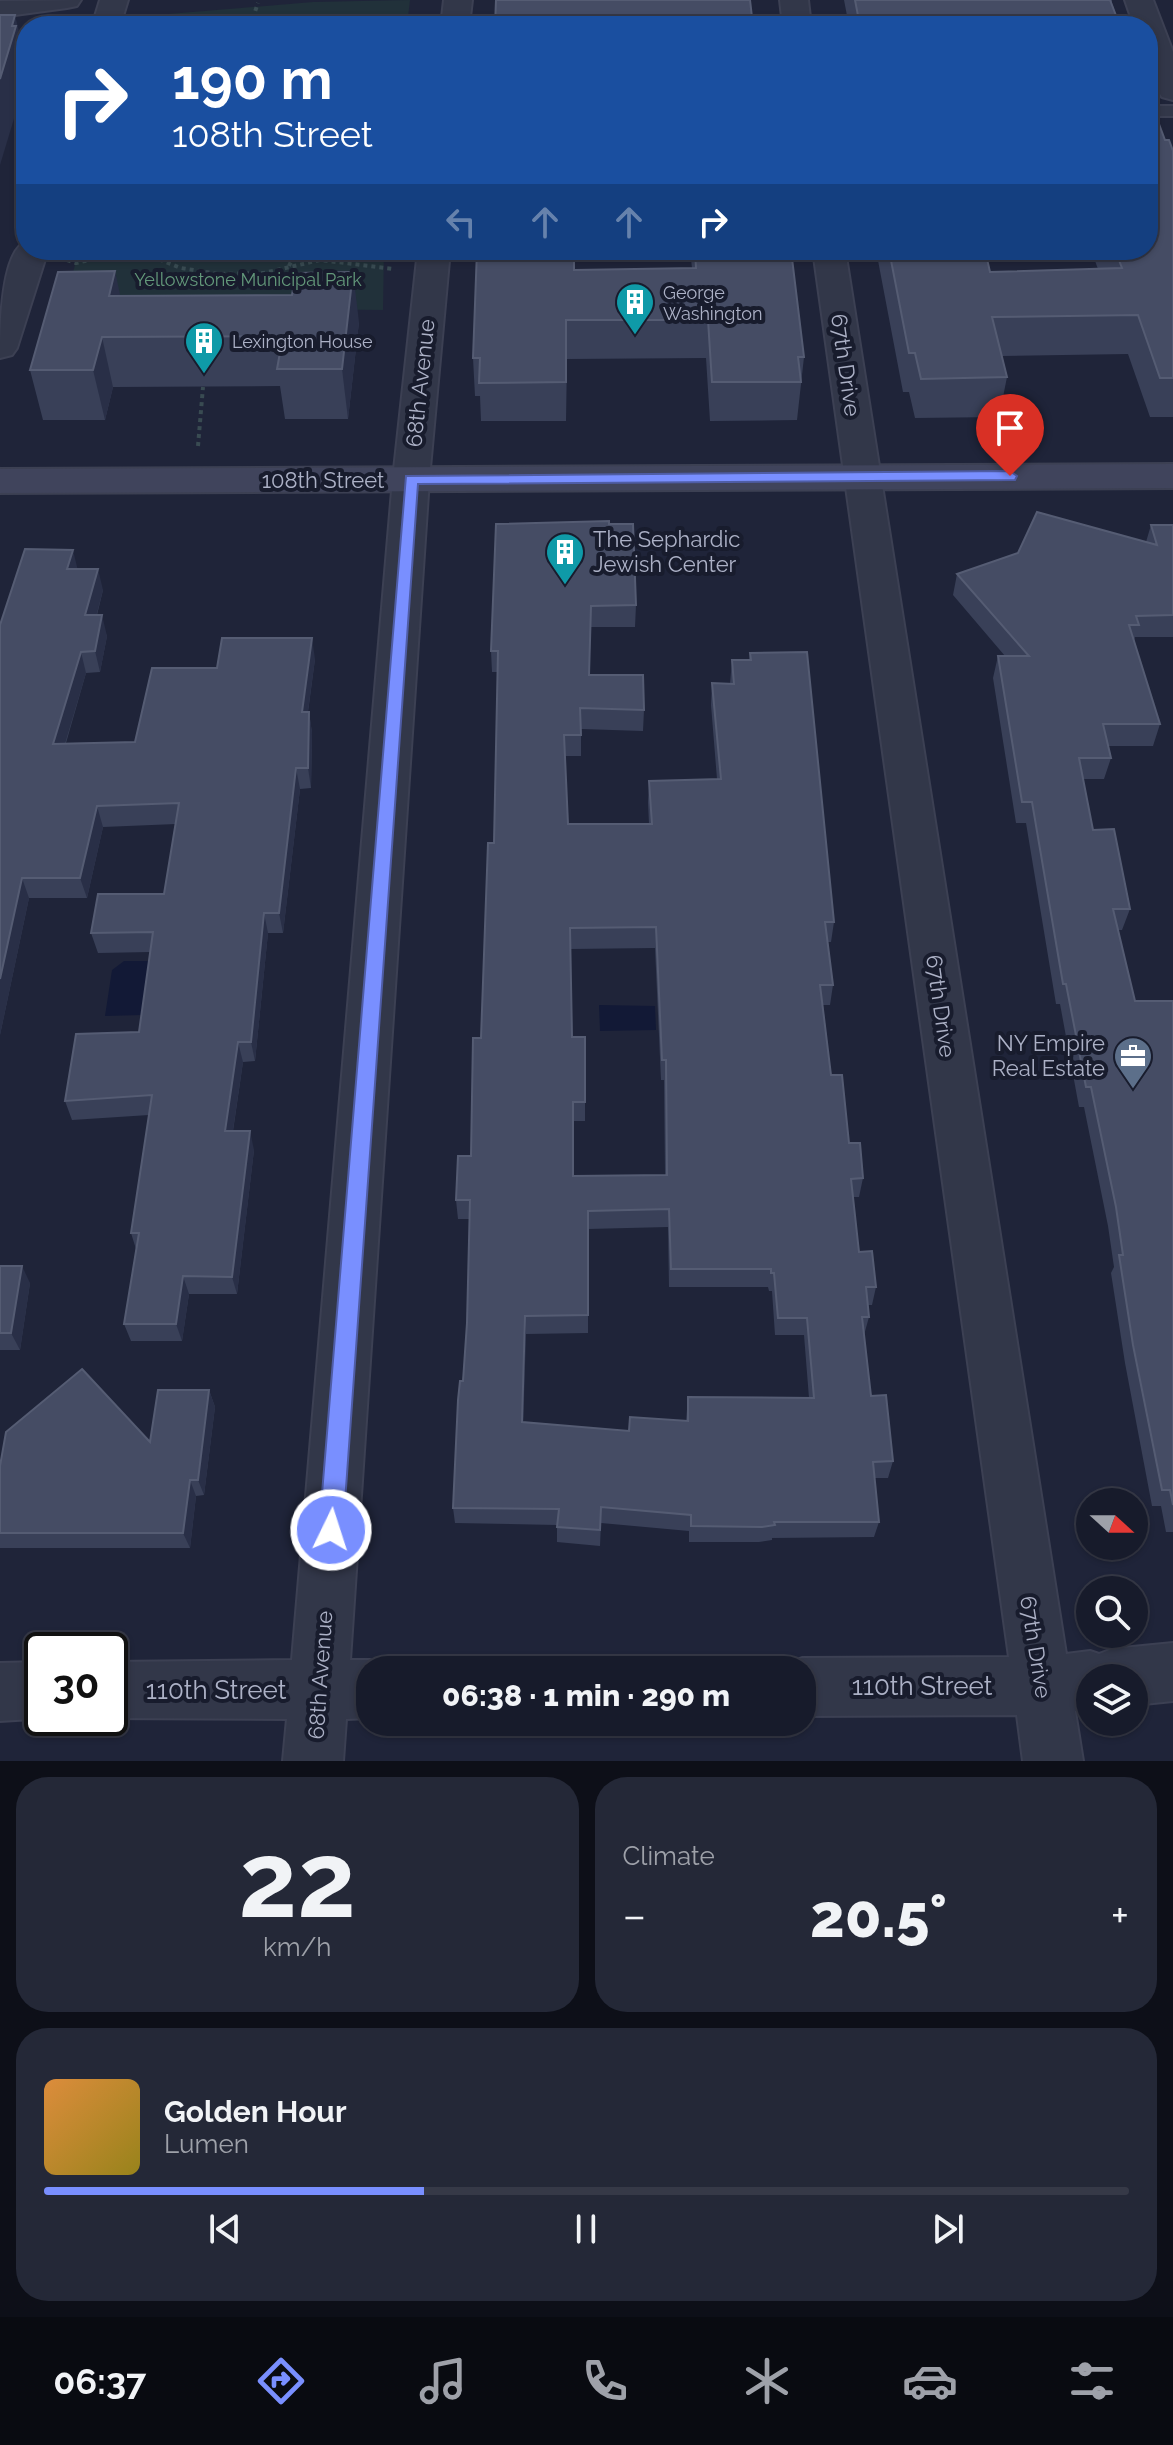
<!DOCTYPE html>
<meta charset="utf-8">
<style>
:root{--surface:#171b2b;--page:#242837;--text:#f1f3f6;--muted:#9ea1a9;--line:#363947;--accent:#798fff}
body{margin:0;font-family:Raleway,sans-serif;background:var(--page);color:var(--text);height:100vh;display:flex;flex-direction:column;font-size:30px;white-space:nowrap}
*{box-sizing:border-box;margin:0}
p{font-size:26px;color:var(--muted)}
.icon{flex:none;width:44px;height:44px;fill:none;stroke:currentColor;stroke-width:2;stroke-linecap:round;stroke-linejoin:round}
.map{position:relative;height:1761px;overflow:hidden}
.sheet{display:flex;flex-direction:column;gap:16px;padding:16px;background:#0d0f18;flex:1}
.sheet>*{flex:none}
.hud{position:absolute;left:16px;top:16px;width:1142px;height:244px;border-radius:32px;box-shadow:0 2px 6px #0004,0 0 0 2px var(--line);background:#1a4fa0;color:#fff;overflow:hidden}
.needle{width:52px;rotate:111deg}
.controls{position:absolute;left:1076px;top:1488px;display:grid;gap:16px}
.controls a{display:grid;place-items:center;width:72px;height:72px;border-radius:50%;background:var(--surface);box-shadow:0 2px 6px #0004,0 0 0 2px var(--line);font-size:40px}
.speed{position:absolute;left:24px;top:1632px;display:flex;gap:16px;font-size:40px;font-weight:700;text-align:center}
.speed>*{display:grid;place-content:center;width:104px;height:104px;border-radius:50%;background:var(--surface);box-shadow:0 2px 6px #0004,0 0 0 2px var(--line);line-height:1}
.speed .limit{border:4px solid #111;border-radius:12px;background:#fff;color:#111}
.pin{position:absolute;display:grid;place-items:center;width:68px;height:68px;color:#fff;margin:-82px -34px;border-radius:50% 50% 50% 0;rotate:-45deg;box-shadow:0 0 8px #0007}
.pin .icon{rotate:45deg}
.me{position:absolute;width:88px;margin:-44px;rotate:4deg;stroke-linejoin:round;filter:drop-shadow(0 0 6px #0008)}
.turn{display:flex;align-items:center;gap:28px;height:168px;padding:0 24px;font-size:36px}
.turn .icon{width:104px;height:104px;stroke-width:2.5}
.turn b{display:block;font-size:56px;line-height:68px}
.lanes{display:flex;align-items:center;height:76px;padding:0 24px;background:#0003;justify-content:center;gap:40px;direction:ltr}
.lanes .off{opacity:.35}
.big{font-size:60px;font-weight:800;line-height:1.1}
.sheet .tile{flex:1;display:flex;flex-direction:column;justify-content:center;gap:12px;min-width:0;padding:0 28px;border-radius:32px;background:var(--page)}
.sheet .dial{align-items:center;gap:0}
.dial b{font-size:104px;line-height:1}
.song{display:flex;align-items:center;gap:24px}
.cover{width:96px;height:96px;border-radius:12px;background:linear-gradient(135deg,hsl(30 70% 55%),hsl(50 70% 35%))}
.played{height:8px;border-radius:4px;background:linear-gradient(90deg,var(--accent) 35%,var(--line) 35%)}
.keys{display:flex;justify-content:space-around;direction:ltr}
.heat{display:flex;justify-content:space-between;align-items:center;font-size:44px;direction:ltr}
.sheet .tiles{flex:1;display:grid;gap:16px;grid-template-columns:1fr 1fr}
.tile:last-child{grid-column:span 2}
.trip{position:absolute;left:356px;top:1656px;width:460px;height:80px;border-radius:32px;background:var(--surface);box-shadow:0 2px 6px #0004,0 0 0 2px var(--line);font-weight:800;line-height:80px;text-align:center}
.tab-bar{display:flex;height:128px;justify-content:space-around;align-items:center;background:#090b11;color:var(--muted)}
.tab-bar .icon{width:56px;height:56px}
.tab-bar .current{color:var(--accent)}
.tab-bar b{font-size:36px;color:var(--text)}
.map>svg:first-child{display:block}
.green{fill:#21313a}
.water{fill:#121936}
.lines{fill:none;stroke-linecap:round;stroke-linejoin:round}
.service-casing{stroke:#3c4053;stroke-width:4}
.minor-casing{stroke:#3c4053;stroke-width:4}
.secondary-casing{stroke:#3c4053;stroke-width:4}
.path{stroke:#394b52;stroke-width:4;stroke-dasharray:4 4;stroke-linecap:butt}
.service{fill:#323749;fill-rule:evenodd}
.minor{fill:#323749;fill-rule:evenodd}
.secondary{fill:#40445c;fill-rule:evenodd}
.wall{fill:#394058;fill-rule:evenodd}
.shaded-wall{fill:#292f47}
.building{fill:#454c64;stroke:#555c73;stroke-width:2;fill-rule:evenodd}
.route{fill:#798fff;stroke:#4f5da6;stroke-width:2}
.labels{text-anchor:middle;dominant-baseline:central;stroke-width:8;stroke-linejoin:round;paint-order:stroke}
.far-park-label{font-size:18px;fill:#63987a;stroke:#181c2d}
.far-poi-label{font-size:18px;fill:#acb1c6;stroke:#181c2d;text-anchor:start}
.street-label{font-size:22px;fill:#acb1c6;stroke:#181c2d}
.poi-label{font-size:22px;fill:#acb1c6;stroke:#181c2d;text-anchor:start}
.near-street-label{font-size:26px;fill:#acb1c6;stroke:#181c2d}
</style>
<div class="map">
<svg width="1173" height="1761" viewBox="0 0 1173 1761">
<rect width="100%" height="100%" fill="#1f2439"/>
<!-- green -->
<g class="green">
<path d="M 410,0 L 407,26 L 146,26 L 168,14 L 313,2 Z"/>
<path d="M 79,250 L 384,250 L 383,310 L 64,306 Z"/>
</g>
<!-- water -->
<g class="water">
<path d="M 124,961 L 151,961 L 142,1015 L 105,1016 L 112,970 Z"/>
<path d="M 599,1005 L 655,1006 L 656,1030 L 600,1031 Z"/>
</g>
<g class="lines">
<!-- service casing -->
<g class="service-casing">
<rect id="service" x="1148" y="106" width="25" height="10"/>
</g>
<!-- minor casing -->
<g class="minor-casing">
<g id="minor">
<path d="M 81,0 L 77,6 L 67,8 L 0,17 L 0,1 Z"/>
<path d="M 100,0 L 128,0 L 120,26 L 92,26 Z"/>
<path d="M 444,0 L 472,0 L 469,26 L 441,26 Z"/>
<path d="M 780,0 L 808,0 L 811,26 L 783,26 Z"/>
<path d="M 1125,0 L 1153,0 L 1173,52 L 1173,100 L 1162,97 C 1147,75 1148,51 1148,26 L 1134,26 Z"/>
<path d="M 26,242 L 26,250 L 48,250 L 17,348 L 12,355 L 0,358 C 0,333 0,251 26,242 Z"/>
<path d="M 418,250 L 450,250 L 429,479 L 350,1660 L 370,1660 L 391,1670 L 370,1670 L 370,1718 L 346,1719 L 343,1761 L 283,1761 L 287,1719 L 104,1718 L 110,1718 L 110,1662 L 292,1660 L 393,479 Z"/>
<path d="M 813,250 L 845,250 L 1066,1654 L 1090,1651 L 1099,1654 L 1112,1649 L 1173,1643 L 1173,1701 L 1134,1705 L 1134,1678 L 1090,1678 L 1090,1709 L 1075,1711 L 1083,1761 L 1023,1761 L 1017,1715 L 802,1716 L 802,1670 L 780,1670 L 781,1666 L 802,1658 L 1009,1657 Z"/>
<path d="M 42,1662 L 42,1718 L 48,1718 L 0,1721 L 0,1663 Z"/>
</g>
</g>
<!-- secondary casing -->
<g class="secondary-casing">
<path id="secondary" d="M 1173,464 L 1173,488 L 0,493 L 0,469 Z"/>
</g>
<!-- path -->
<g class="path">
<path d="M 250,26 L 258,3"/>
<path d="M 318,250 L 320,260"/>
<path d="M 67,260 L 76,263 L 135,250 L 181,268 L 218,274 L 264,273 L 320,260 L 394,269"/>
<path d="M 289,266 L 296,250"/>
<path d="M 198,446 L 203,387"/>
</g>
<!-- service -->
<use href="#service" class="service"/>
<!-- minor -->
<use href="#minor" class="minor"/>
<!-- secondary -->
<use href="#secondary" class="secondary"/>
</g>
<!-- wall -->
<g class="wall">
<path d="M 844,0 L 1112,0 L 1112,3 L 1120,26 L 849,26 Z"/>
<path d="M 1165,140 L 1173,151 L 1173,417 L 1150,417 L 1128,354 L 1002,356 L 1007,377 L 999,417 L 915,418 L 909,392 L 903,392 L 876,250 L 985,250 L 990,272 L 1098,269 L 1091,250 L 1148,250 Z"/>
<path d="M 690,250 L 791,250 L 804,357 L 797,420 L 710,421 L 706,358 L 567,359 L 566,421 L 481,421 L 480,396 L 475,396 L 473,358 L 574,270 L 692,268 Z"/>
<path d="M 121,296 L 359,322 L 348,419 L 285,419 L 280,386 L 113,387 L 105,420 L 43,420 L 30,370 Z"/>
<path d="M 609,524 L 636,605 L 635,627 L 591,627 L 589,675 L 644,710 L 643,731 L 581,729 L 581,756 L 565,756 L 568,824 L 649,824 L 648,802 L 649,781 L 717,779 L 711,705 L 712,683 L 730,684 L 732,660 L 749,660 L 750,653 L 834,922 L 831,942 L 828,942 L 833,985 L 830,1005 L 823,1005 L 831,1075 L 849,1143 L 863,1178 L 859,1197 L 853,1197 L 859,1252 L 876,1287 L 872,1305 L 868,1305 L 869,1317 L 864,1335 L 871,1396 L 893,1461 L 888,1478 L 874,1478 L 879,1522 L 874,1537 L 772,1538 L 772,1540 L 759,1542 L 689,1542 L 689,1531 L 601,1523 L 600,1546 L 557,1542 L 557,1525 L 455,1523 L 453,1508 L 467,1323 L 470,1219 L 458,1219 L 456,1200 L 471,1156 L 481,1038 L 494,843 L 498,672 L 492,672 L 491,651 ZM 655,948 L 661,1080 L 664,1080 L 665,1175 L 573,1176 L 573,1121 L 585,1121 L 585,1037 L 572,1037 L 570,949 ZM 668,1227 L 669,1287 L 768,1287 L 769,1291 L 772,1291 L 775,1335 L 804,1335 L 809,1398 L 688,1397 L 686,1421 L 629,1431 L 523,1422 L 526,1334 L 588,1333 L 588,1229 Z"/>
<path d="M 1151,525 L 1173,525 L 1173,637 L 1135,637 L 1134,641 L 1160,724 L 1153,746 L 1108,746 L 1111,758 L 1104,779 L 1083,779 L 1093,830 L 1130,909 L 1122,930 L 1118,930 L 1135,1001 L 1173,1001 L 1173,1532 L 1166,1532 L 1161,1506 L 1152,1506 L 1125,1363 L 1111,1273 L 1114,1267 L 1108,1226 L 1084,1107 L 1079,1107 L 1060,1004 L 1056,1004 L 1026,823 L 1016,823 L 993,678 L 998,656 L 1005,656 L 953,595 L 957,574 L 1146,542 Z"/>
<path d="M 78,569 L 103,590 L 97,615 L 107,636 L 100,672 L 86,673 L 66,743 L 135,742 L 217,668 L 315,659 L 308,712 L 309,712 L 312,733 L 311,788 L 300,789 L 283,933 L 268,933 L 255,1061 L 243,1062 L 233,1131 L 254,1150 L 237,1294 L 189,1294 L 182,1341 L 131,1341 L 124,1324 L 136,1249 L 131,1233 L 149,1115 L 72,1120 L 65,1101 L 139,1032 L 150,952 L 98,953 L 91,933 L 164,894 L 176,824 L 103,827 L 87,898 L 29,898 L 0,1035 L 0,625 Z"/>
<path d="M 0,1266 L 30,1283 L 20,1350 L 0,1350 Z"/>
<path d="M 209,1390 L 215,1407 L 204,1495 L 196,1496 L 190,1548 L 0,1548 L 0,1466 L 150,1442 Z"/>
</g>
<!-- shaded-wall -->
<g class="shaded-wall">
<path d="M 15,15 L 26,61 L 26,79 L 0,165 L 0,79 Z"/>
<path d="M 115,271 L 126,322 L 109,296 Z"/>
<path d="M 353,272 L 359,322 L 348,419 L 342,369 Z"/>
<path d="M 102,337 L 113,387 L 105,420 L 93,370 Z"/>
<path d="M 73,550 L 78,571 L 67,569 Z"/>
<path d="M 98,569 L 103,590 L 91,636 L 85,615 Z"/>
<path d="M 102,615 L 107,636 L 100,672 L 95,651 Z"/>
<path d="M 312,638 L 315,659 L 305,733 L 302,712 Z"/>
<path d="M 81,652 L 86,673 L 59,764 L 53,744 Z"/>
<path d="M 309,712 L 312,733 L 311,788 L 308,768 Z"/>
<path d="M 296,768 L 300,789 L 283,933 L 279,913 Z"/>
<path d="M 97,806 L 103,827 L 87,898 L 80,878 Z"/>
<path d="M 22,878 L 29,898 L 0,1035 L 0,979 Z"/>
<path d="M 264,913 L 268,933 L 255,1061 L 251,1042 Z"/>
<path d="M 238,1042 L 243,1062 L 230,1150 L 225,1131 Z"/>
<path d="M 250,1131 L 254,1150 L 237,1294 L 232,1277 Z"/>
<path d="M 22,1266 L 30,1283 L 20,1350 L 11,1333 Z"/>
<path d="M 183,1276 L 189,1294 L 182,1341 L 176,1324 Z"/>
<path d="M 525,1316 L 526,1334 L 523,1439 L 522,1422 Z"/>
<path d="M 209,1390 L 215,1407 L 204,1495 L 198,1480 Z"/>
<path d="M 190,1480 L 196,1496 L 190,1548 L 183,1533 Z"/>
</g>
<!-- building -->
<g class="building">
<path d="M 496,0 L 750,0 L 753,26 L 495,26 Z"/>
<path d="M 855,0 L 1110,0 L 1120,26 L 860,26 Z"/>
<path d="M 0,15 L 15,15 L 12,26 L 16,26 L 0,79 Z"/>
<path d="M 1148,100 L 1150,100 L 1165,140 L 1169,140 L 1173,151 L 1173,378 L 1160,378 L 1138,315 L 992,317 L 1007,377 L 921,379 L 915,353 L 909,353 L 889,250 L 985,250 L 990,272 L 1122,268 L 1115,250 L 1148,250 Z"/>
<path d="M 477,250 L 574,250 L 574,270 L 696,268 L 695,250 L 791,250 L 804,357 L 798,357 L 801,382 L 712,382 L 708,320 L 566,320 L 566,382 L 479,383 L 480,358 L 473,358 Z"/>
<path d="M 115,271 L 109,296 L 292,295 L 296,273 L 353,272 L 342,369 L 277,369 L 283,336 L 102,337 L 93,370 L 30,370 L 58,272 Z"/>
<path d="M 1037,512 L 1157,545 L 1151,525 L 1173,525 L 1173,615 L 1136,616 L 1139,625 L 1129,625 L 1160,724 L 1103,724 L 1111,758 L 1079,758 L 1093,830 L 1114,829 L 1130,909 L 1113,909 L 1135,1001 L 1173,1001 L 1173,1505 L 1170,1490 L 1162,1490 L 1133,1345 L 1119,1255 L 1123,1255 L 1116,1207 L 1091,1087 L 1086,1087 L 1066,984 L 1063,984 L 1032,802 L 1022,802 L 998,656 L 1029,656 L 957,574 L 1018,553 Z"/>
<path d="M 609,521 L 609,524 L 633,524 L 636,605 L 591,606 L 589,675 L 643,675 L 644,710 L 580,708 L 581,735 L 564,735 L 568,824 L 652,824 L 649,781 L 721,779 L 712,683 L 734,684 L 732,660 L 751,660 L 750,653 L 807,652 L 834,922 L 825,922 L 833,985 L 820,985 L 831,1075 L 842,1075 L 849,1143 L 860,1143 L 863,1178 L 851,1179 L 859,1252 L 872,1251 L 876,1287 L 866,1287 L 869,1317 L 862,1317 L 871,1396 L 886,1395 L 893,1461 L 873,1462 L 879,1522 L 774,1522 L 775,1525 L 762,1527 L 691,1526 L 691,1515 L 601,1507 L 600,1530 L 557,1527 L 559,1509 L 453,1508 L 458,1400 L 460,1381 L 463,1381 L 467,1323 L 470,1200 L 456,1200 L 458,1156 L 471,1156 L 473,1038 L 481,1038 L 488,843 L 494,843 L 498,651 L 491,651 L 496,524 ZM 656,927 L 662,1060 L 666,1060 L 667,1175 L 573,1176 L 573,1102 L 585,1102 L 585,1037 L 572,1037 L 570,928 ZM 669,1209 L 671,1269 L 771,1269 L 771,1273 L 774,1273 L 778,1318 L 807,1318 L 814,1398 L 688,1397 L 688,1421 L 630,1417 L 629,1431 L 522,1422 L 525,1316 L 588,1315 L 588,1211 Z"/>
<path d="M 25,549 L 73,550 L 67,569 L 98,569 L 85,615 L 102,615 L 95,651 L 81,652 L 53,744 L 135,742 L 152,668 L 217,668 L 222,638 L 312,638 L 302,712 L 309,712 L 308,768 L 296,768 L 279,913 L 264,913 L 251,1042 L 238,1042 L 225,1131 L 250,1131 L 232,1277 L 183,1276 L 176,1324 L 124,1324 L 139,1233 L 131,1233 L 152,1095 L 65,1101 L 76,1034 L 139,1032 L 153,932 L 91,933 L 98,894 L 164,894 L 179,803 L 97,806 L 80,878 L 22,878 L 0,979 L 0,625 Z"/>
<path d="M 0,1266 L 22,1266 L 11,1333 L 0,1333 Z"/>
<path d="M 82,1369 L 150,1442 L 158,1390 L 209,1390 L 198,1480 L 190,1480 L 183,1533 L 0,1533 L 0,1466 L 6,1432 Z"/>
</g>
<!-- route -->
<path class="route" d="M 1010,471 L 1017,476 L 1015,480 L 418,484 L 343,1530 L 339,1538 L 331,1542 L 323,1538 L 319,1530 L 406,476 Z"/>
<!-- icons -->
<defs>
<g id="building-pin" transform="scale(2)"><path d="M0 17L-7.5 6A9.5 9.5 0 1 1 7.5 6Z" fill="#0f9aa8" stroke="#181c2d"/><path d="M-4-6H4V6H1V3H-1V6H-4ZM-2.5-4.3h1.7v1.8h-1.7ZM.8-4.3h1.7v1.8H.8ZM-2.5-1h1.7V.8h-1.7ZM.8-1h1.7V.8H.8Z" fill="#fff"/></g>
<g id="office-pin" transform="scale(2)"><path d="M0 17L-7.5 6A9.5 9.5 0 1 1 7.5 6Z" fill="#5c6f8a" stroke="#181c2d"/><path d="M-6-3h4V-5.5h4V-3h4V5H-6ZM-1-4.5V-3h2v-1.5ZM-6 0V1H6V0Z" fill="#fff"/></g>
</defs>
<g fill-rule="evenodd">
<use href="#building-pin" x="635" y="302"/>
<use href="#building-pin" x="204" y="341"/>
<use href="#building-pin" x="565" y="552"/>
<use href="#office-pin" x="1133" y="1056"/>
</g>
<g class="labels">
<!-- far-park labels -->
<g class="far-park-label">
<text x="248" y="279">Yellowstone Municipal Park</text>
</g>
<!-- far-poi labels -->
<g class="far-poi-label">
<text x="663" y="292">George<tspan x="663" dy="21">Washington</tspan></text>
<text x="232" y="341">Lexington House</text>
</g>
<!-- street labels -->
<g class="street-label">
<text transform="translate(846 365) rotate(82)">67th Drive</text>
<text transform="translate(420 383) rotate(-84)">68th Avenue</text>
<text x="323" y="480">108th Street</text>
<text transform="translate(941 1006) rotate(82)">67th Drive</text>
<text transform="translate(1036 1647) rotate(81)">67th Drive</text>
<text transform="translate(320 1675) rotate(-86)">68th Avenue</text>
</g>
<!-- poi labels -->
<g class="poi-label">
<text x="593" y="539">The Sephardic<tspan x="593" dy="25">Jewish Center</tspan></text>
<text x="1105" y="1043" text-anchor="end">NY Empire<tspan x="1105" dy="25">Real Estate</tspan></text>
</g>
<!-- near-street labels -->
<g class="near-street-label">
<text x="922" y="1686">110th Street</text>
<text x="216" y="1690">110th Street</text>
</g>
</g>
</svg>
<div class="controls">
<a><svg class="needle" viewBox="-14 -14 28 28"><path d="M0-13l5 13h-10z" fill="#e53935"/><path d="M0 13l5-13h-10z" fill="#9ea1a9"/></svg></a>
<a><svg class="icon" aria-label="search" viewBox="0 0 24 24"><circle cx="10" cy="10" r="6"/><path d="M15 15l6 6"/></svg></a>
<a><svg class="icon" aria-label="layers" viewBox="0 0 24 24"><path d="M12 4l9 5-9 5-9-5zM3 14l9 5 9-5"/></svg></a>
</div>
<div class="speed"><div class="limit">30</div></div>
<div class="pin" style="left:1010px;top:476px;background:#d93025"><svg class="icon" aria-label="arrive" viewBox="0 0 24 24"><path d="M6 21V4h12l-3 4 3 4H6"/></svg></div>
<svg class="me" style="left:331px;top:1530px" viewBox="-20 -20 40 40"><circle r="17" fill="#798fff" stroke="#fff" stroke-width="3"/><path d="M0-11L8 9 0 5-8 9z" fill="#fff"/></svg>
<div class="trip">06:38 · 1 min · 290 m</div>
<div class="hud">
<div class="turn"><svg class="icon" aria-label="right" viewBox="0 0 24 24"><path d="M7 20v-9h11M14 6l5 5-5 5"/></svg><div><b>190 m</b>108th Street</div></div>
<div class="lanes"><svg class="icon off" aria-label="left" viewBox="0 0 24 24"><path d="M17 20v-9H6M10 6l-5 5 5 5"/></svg><svg class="icon off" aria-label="ahead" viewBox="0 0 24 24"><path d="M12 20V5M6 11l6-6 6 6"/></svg><svg class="icon off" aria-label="ahead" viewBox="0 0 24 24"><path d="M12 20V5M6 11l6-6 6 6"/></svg><svg class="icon" aria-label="right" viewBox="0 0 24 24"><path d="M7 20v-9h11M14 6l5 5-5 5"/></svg></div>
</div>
</div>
<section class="sheet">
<div class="tiles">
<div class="tile dial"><b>22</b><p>km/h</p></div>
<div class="tile"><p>Climate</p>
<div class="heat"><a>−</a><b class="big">20.5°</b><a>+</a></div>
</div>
<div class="tile">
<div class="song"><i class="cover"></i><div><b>Golden Hour</b><p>Lumen</p></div></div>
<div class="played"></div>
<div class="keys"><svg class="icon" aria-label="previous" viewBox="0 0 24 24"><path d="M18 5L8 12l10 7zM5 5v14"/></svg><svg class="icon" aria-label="pause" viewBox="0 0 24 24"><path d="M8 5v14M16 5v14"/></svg><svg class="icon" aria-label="next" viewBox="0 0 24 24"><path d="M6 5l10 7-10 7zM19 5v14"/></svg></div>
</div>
</div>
</section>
<nav class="tab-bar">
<b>06:37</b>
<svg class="icon current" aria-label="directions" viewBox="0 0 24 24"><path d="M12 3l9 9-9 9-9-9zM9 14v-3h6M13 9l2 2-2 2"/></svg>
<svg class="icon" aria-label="music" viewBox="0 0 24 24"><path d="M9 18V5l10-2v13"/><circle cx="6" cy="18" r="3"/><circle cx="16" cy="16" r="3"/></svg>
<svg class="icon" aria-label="phone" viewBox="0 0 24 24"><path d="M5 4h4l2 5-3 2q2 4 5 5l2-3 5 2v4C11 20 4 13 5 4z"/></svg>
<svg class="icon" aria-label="climate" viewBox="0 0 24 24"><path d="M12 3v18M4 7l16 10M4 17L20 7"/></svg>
<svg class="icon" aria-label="car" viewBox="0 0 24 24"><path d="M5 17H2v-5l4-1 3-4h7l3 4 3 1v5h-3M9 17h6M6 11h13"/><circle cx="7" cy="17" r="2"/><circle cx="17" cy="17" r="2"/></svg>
<svg class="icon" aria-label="filters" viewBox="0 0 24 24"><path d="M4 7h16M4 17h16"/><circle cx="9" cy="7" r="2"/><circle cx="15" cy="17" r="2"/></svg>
</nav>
